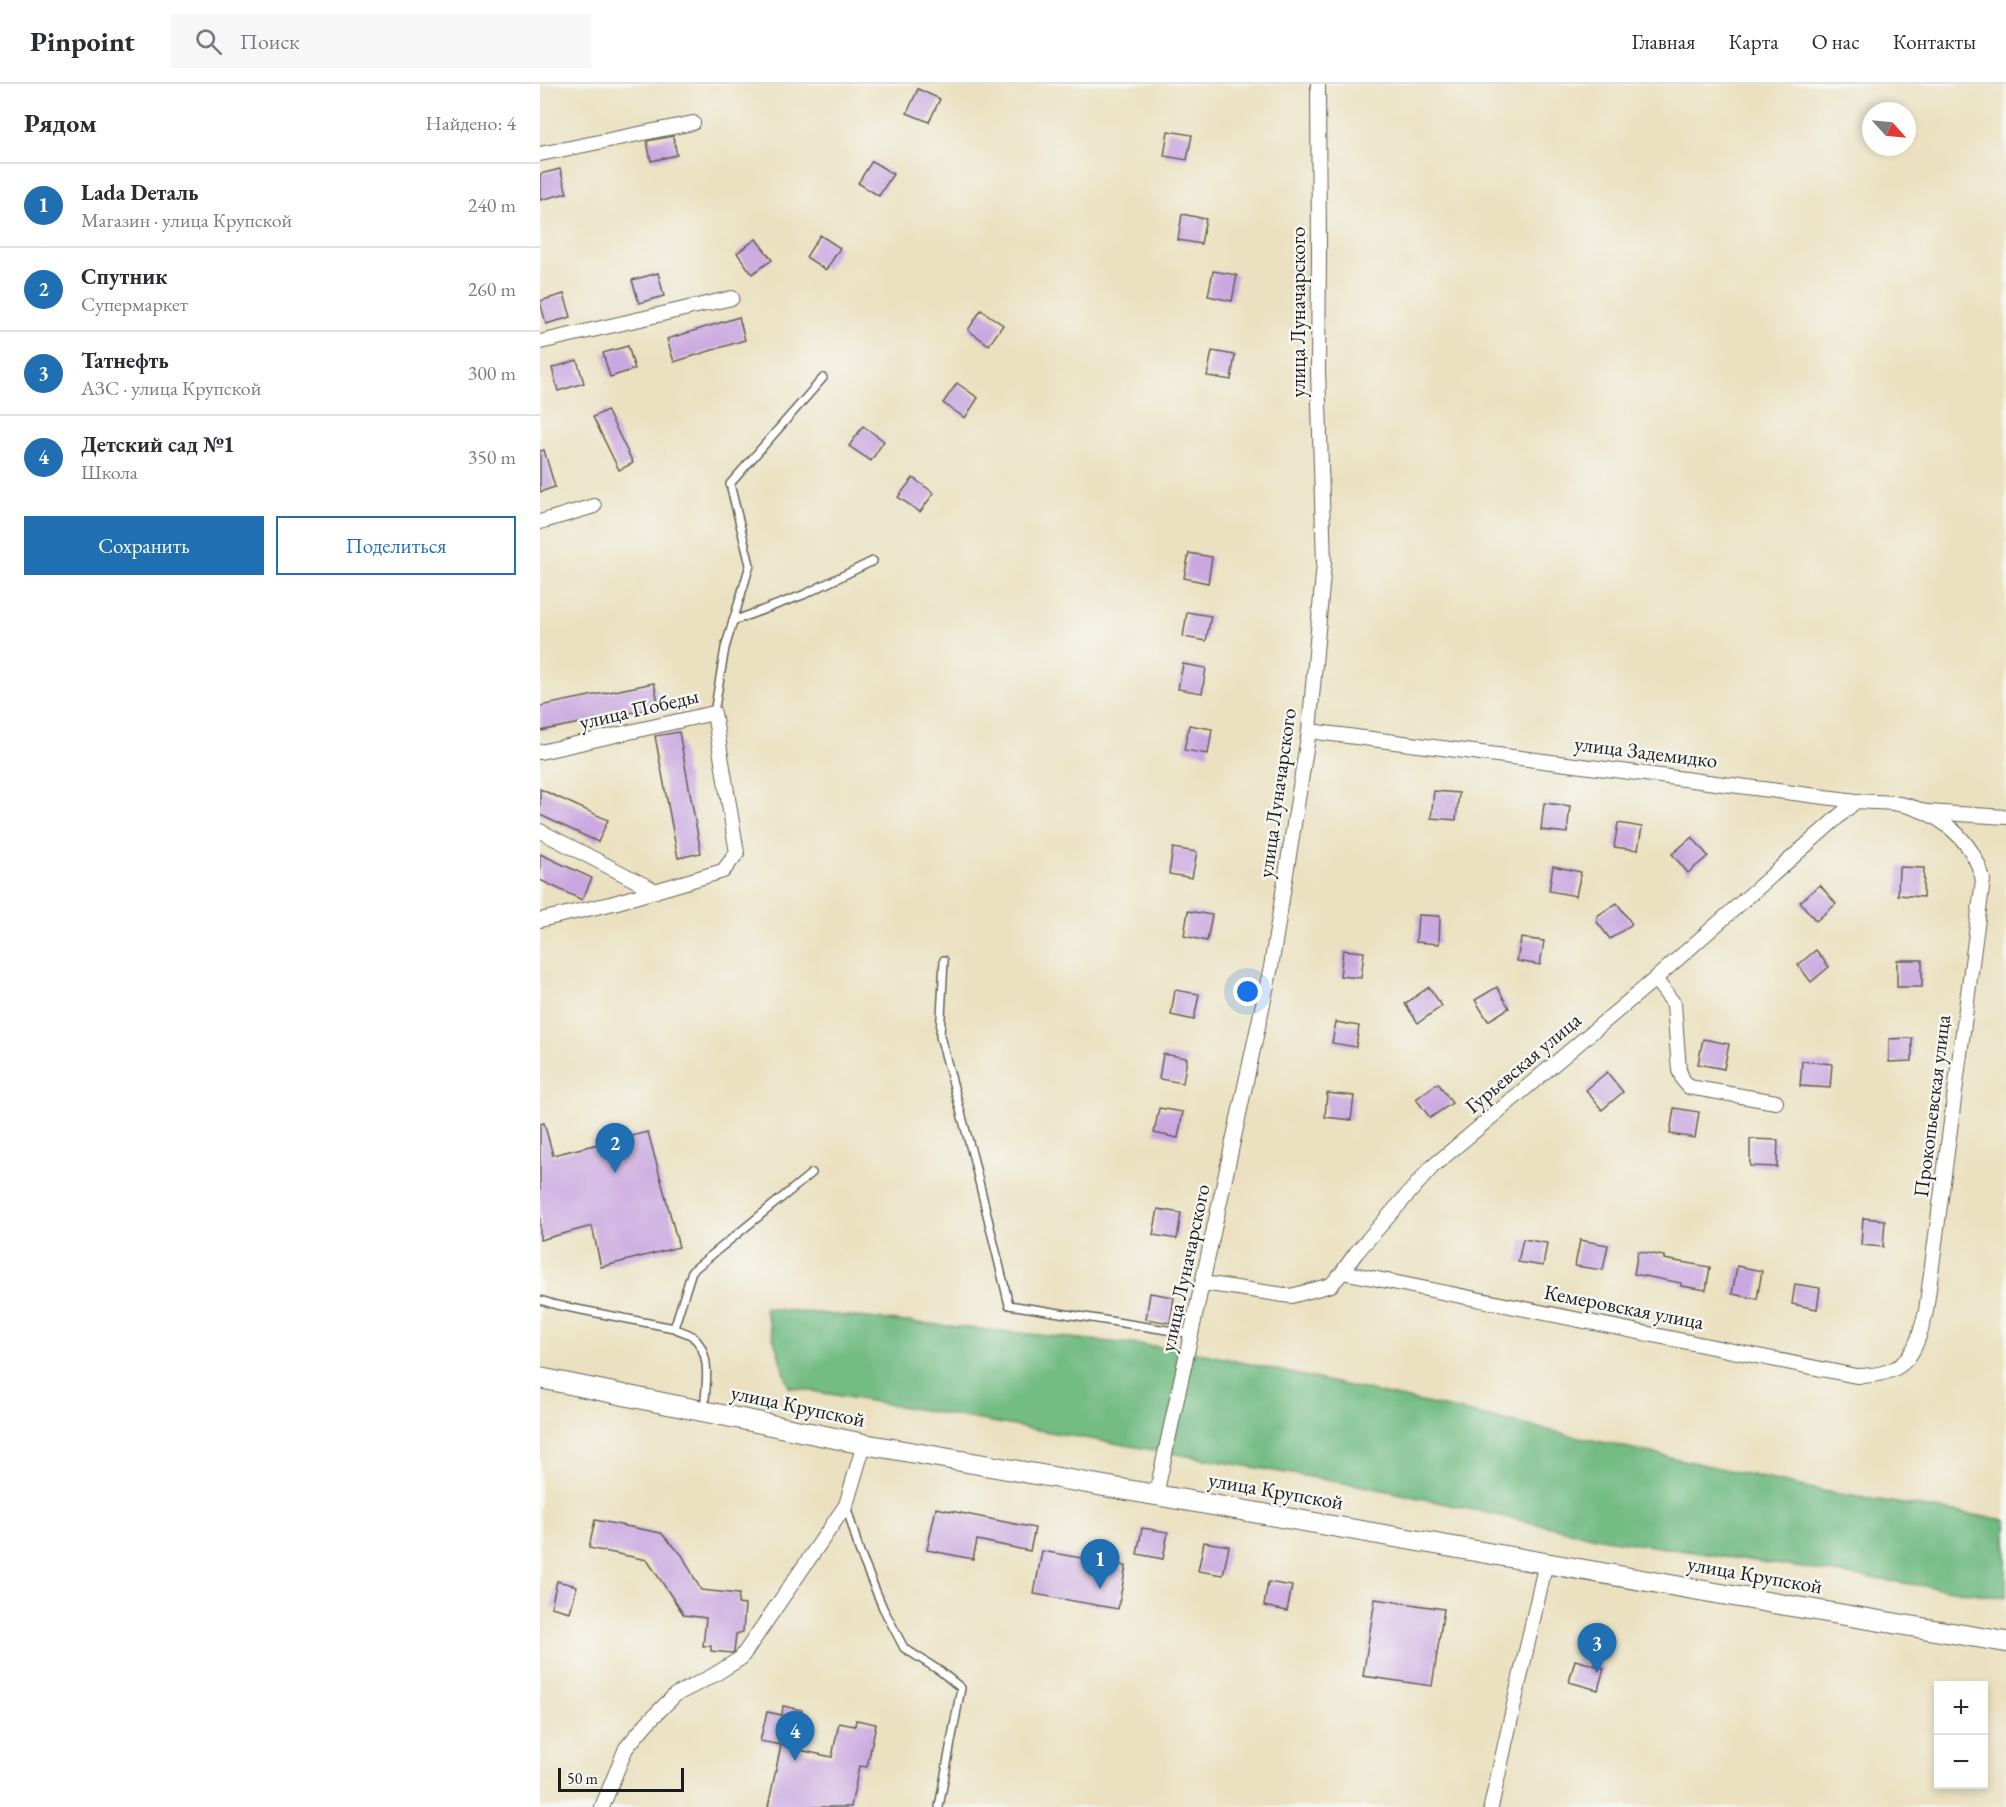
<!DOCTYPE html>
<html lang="ru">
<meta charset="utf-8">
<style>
:root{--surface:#fff;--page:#f7f7f7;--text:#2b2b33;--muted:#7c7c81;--line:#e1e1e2;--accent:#1f6fb2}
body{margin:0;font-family:"EB Garamond",serif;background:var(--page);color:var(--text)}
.controls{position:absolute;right:18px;bottom:18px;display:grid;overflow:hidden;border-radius:0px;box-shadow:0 3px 9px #0003}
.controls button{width:54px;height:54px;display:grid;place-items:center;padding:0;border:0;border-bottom:2px solid var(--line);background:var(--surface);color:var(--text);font:30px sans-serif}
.compass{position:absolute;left:1322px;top:18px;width:54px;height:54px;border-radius:50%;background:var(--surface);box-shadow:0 3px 9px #0003;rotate:117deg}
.scale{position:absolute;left:18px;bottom:15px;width:126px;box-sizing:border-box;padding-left:6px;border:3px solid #1c1c1c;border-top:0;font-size:16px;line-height:21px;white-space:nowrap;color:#1c1c1c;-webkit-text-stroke:4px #f6f6f2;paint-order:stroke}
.you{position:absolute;left:708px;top:908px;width:21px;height:21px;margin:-15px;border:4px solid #fff;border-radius:50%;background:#1a73e8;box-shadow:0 0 0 9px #1a73e833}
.badge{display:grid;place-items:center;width:39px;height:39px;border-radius:50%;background:var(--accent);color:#fff;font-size:20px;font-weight:700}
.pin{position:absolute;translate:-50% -50px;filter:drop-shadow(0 2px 3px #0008)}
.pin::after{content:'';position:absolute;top:32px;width:21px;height:18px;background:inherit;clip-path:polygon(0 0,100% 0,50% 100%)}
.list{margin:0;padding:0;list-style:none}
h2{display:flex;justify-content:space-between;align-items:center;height:78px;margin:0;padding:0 24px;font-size:26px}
h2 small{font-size:20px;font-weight:400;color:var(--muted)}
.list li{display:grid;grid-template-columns:39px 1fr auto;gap:18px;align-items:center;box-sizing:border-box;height:84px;padding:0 24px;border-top:2px solid var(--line)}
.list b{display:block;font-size:22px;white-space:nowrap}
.list p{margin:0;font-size:20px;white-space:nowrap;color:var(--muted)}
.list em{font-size:20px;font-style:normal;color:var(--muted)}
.actions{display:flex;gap:12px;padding:18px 24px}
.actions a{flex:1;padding:14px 0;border:2px solid var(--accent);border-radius:0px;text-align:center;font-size:21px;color:var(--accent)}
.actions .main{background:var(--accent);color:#fff}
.icon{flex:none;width:33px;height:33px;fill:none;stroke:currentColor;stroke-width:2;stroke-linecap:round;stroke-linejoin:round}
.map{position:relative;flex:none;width:1466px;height:1723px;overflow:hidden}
header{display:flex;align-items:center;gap:36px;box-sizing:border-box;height:84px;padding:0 30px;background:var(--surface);border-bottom:2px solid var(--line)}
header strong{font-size:28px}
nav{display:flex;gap:33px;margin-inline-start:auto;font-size:21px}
.search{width:420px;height:54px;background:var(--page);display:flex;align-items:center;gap:15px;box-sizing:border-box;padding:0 21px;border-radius:0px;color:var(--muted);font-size:22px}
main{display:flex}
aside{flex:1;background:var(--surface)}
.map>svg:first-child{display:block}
.forest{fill:#73bc84;stroke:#486c50;stroke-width:1.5}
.building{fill:#caa7e0}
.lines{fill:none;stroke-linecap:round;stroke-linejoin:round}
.lane-casing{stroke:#646155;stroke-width:10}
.street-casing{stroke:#646155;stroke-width:16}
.secondary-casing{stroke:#646155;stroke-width:22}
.lane{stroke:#fff;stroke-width:7}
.street{stroke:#fff;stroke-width:14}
.secondary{stroke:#fff;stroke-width:20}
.labels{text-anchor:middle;stroke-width:5;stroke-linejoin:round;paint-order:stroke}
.street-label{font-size:21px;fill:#1c1c1c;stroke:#f6f6f2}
</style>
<header>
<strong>Pinpoint</strong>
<div class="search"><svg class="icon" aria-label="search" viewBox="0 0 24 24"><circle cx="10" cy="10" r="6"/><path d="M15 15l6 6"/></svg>Поиск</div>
<nav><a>Главная</a><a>Карта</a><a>О нас</a><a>Контакты</a></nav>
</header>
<main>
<aside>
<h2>Рядом<small>Найдено: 4</small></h2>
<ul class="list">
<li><span class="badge">1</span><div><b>Lada Dеталь</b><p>Магазин · улица Крупской</p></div><em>240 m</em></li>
<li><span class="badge">2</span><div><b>Спутник</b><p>Супермаркет</p></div><em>260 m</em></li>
<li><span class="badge">3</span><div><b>Татнефть</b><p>АЗС · улица Крупской</p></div><em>300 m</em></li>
<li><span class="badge">4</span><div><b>Детский сад №1</b><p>Школа</p></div><em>350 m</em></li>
</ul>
<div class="actions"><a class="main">Сохранить</a><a>Поделиться</a></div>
</aside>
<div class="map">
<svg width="1466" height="1723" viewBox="0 0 1466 1723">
<rect width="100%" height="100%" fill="#f6f6f2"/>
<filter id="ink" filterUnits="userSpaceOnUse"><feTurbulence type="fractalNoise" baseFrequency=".0167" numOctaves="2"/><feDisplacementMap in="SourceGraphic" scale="12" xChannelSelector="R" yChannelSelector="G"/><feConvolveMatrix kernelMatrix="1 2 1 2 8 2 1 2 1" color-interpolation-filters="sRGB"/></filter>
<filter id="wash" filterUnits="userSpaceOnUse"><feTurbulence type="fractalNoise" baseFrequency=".008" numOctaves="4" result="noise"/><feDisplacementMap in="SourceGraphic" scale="24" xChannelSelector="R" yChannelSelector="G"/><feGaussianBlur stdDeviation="1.35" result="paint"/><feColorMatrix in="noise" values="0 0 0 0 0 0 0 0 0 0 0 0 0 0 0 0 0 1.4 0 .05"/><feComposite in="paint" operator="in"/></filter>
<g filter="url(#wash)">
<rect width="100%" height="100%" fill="#ebe1c0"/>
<polygon class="forest" points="224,1224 642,1265 1292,1409 1466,1436 1466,1514 1065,1455 839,1405 249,1303"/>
<g id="blocks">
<g class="building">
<polygon points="378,5 400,15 389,38 367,29"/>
<polygon points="628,47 652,51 647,76 624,72"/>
<polygon points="133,52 137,71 111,77 107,57"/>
<polygon points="332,77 353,90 339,112 318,99"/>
<polygon points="20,85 27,109 0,116 0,90"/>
<polygon points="642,130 666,135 661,160 638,156"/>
<polygon points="280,151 300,164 286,186 266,173"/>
<polygon points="216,155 232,176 212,190 197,169"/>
<polygon points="673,187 697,191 692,217 668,212"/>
<polygon points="118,189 124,212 99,219 92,196"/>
<polygon points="24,210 31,233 6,240 0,217"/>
<polygon points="441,226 463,241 449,261 428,246"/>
<polygon points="199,233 205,256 134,278 127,255"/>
<polygon points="88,262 95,285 70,293 63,269"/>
<polygon points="672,267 695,271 691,296 667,292"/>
<polygon points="37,276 44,299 18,307 12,284"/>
<polygon points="417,299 438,314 425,334 403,319"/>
<polygon points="67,326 93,379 79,386 53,333"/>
<polygon points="323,342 344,357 331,377 309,362"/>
<polygon points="4,366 15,403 0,408 0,367"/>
<polygon points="373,394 394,409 380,428 358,413"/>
<polygon points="649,469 672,473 668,499 644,494"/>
<polygon points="647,528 671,532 666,557 643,553"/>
<polygon points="643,580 666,584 662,609 638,605"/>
<polygon points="114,599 119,623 0,647 0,622"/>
<polygon points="649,641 672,645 668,670 644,666"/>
<polygon points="139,648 161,769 138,774 115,652"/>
<polygon points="0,705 68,736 58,758 0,731"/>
<polygon points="894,707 919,709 916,736 891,734"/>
<polygon points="1004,719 1030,722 1027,749 1001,746"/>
<polygon points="1078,739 1102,743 1098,766 1074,763"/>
<polygon points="1152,753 1168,772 1148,789 1132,770"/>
<polygon points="633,764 657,768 652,794 629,790"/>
<polygon points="0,770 52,794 42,816 0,796"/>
<polygon points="1013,782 1041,788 1036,812 1009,807"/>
<polygon points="1359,783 1384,784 1383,813 1358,811"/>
<polygon points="1280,801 1296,820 1276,837 1260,818"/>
<polygon points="1077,819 1092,840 1070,855 1057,838 1057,832"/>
<polygon points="648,827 672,831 667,857 644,852"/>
<polygon points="878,831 900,832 899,860 876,858"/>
<polygon points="981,854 1004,857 1000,881 977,877"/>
<polygon points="803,866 824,868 821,894 800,892"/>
<polygon points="1276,866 1289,883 1271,898 1258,881"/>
<rect x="1357" y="876" width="25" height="27"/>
<polygon points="889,903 902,922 878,939 865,920"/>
<polygon points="957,903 969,924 948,937 935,916"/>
<polygon points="635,906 659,910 654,936 631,931"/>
<polygon points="796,938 819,942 816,963 792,959"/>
<polygon points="1372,954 1372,977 1349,978 1349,955"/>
<polygon points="1163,955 1189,960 1184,985 1158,980"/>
<polygon points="623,970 647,974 643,999 619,995"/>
<polygon points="1262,977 1292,980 1290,1004 1260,1002"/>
<polygon points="1067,988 1083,1008 1062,1026 1046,1006"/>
<polygon points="898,999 912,1019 890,1034 876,1015"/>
<polygon points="787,1009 814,1012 811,1036 785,1033"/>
<polygon points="619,1024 643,1028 638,1054 614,1049"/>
<polygon points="1134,1024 1159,1028 1155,1054 1130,1050"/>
<polygon points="4,1039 13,1071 108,1048 139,1163 61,1183 52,1142 0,1156 0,1040"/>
<polygon points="1210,1055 1238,1056 1237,1083 1210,1082"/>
<polygon points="618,1125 641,1129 637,1155 613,1151"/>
<polygon points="1323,1134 1345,1136 1343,1163 1321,1161"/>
<polygon points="983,1155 1007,1159 1003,1182 978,1178"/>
<polygon points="1040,1156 1068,1161 1063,1186 1035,1182"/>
<polygon points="1098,1167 1124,1172 1124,1175 1170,1183 1166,1206 1141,1202 1141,1199 1094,1190"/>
<polygon points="1197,1182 1222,1187 1217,1215 1192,1210"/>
<polygon points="1255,1200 1280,1204 1277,1225 1252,1220"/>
<polygon points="610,1209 634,1213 630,1239 606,1235"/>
<polygon points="396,1424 495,1444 490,1467 437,1456 433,1475 387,1466"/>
<polygon points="55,1436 121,1449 142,1471 161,1506 199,1510 198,1520 205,1521 203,1548 196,1550 194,1568 192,1569 171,1567 171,1562 163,1562 166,1534 144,1531 107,1476 49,1464"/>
<polygon points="602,1444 628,1448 623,1475 597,1470"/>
<polygon points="664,1458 689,1462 683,1491 658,1487"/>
<polygon points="502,1467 586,1482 578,1525 494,1510"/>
<polygon points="17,1497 37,1502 30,1528 11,1523"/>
<polygon points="728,1498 752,1502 747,1527 724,1522"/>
<polygon points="835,1515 904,1525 892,1602 823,1592"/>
<polygon points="1035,1576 1064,1584 1058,1606 1029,1598"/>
<polygon points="243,1622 262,1626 255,1665 292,1673 299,1639 315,1642 316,1636 336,1640 327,1683 319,1682 311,1723 228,1723 241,1661 220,1657 227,1628 242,1631"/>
</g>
</g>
</g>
<g filter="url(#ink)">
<use href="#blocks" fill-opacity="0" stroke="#646155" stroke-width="1.5"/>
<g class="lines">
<g class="lane-casing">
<g id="lane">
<polyline points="193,537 263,511 333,477"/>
<polyline points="174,629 185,564 210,481 190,400 283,294"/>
<polyline points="404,876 400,952 433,1073 469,1221 652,1250"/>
<path d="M0,1216L16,1221L134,1244C139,1247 147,1248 152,1252C173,1269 166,1302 164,1325"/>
<polyline points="134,1244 152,1187 272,1089"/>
<polyline points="306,1421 320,1469 343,1524 364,1564 400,1587 421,1604 399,1723"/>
</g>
</g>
<g class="street-casing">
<g id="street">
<polyline points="0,70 153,39"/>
<polyline points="0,258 192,214"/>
<polyline points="0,438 54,422"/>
<path d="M769,647L1316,717C1328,718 1341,718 1353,719C1396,725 1433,754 1443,796L1386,1227C1375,1272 1366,1292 1316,1292L803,1188"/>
<polyline points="0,668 174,629 197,769 183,787 74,819 0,836"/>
<polyline points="1387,728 1466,733"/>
<polyline points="0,747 116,807"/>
<polyline points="1115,895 1134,920 1139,986 1143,996 1149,1003 1236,1018"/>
<polyline points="663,1199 751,1212 791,1201 801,1190 816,1169 892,1083 1115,895 1316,717"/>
<polyline points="616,1411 731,883 769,647 784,479 778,286 779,170 778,0"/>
<polyline points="62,1723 86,1664 107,1639 135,1611 174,1591 201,1574 306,1421 324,1360"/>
<polyline points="951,1723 1006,1478"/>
</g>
</g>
<g class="secondary-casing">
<polyline id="secondary" points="0,1294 324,1360 1233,1519 1466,1558"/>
</g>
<use href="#lane" class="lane"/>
<use href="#street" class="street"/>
<use href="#secondary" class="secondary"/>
</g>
</g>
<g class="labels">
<g class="street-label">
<text transform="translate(758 228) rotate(-90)" y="7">улица Луначарского</text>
<text transform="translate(99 625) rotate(-13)" y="7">улица Победы</text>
<text transform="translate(1106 668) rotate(7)" y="7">улица Задемидко</text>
<text transform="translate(737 709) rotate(-82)" y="7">улица Луначарского</text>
<text transform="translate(983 979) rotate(-40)" y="7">Гурьевская улица</text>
<text transform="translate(1392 1022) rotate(-83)" y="7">Прокопьевская улица</text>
<text transform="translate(645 1184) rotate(-78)" y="7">улица Луначарского</text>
<text transform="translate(1084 1223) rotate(11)" y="7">Кемеровская улица</text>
<text transform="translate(258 1322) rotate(12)" y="7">улица Крупской</text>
<text transform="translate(736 1407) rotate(10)" y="7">улица Крупской</text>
<text transform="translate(1215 1491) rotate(10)" y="7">улица Крупской</text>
</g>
</g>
</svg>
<div class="controls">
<button>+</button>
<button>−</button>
</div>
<svg class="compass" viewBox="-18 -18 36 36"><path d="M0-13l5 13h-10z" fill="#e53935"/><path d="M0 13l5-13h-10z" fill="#7c7c81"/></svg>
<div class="scale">50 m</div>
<div class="you"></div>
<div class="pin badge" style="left:560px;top:1505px">1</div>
<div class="pin badge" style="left:75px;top:1089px">2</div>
<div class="pin badge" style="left:1057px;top:1589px">3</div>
<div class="pin badge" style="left:255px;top:1677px">4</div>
</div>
</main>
